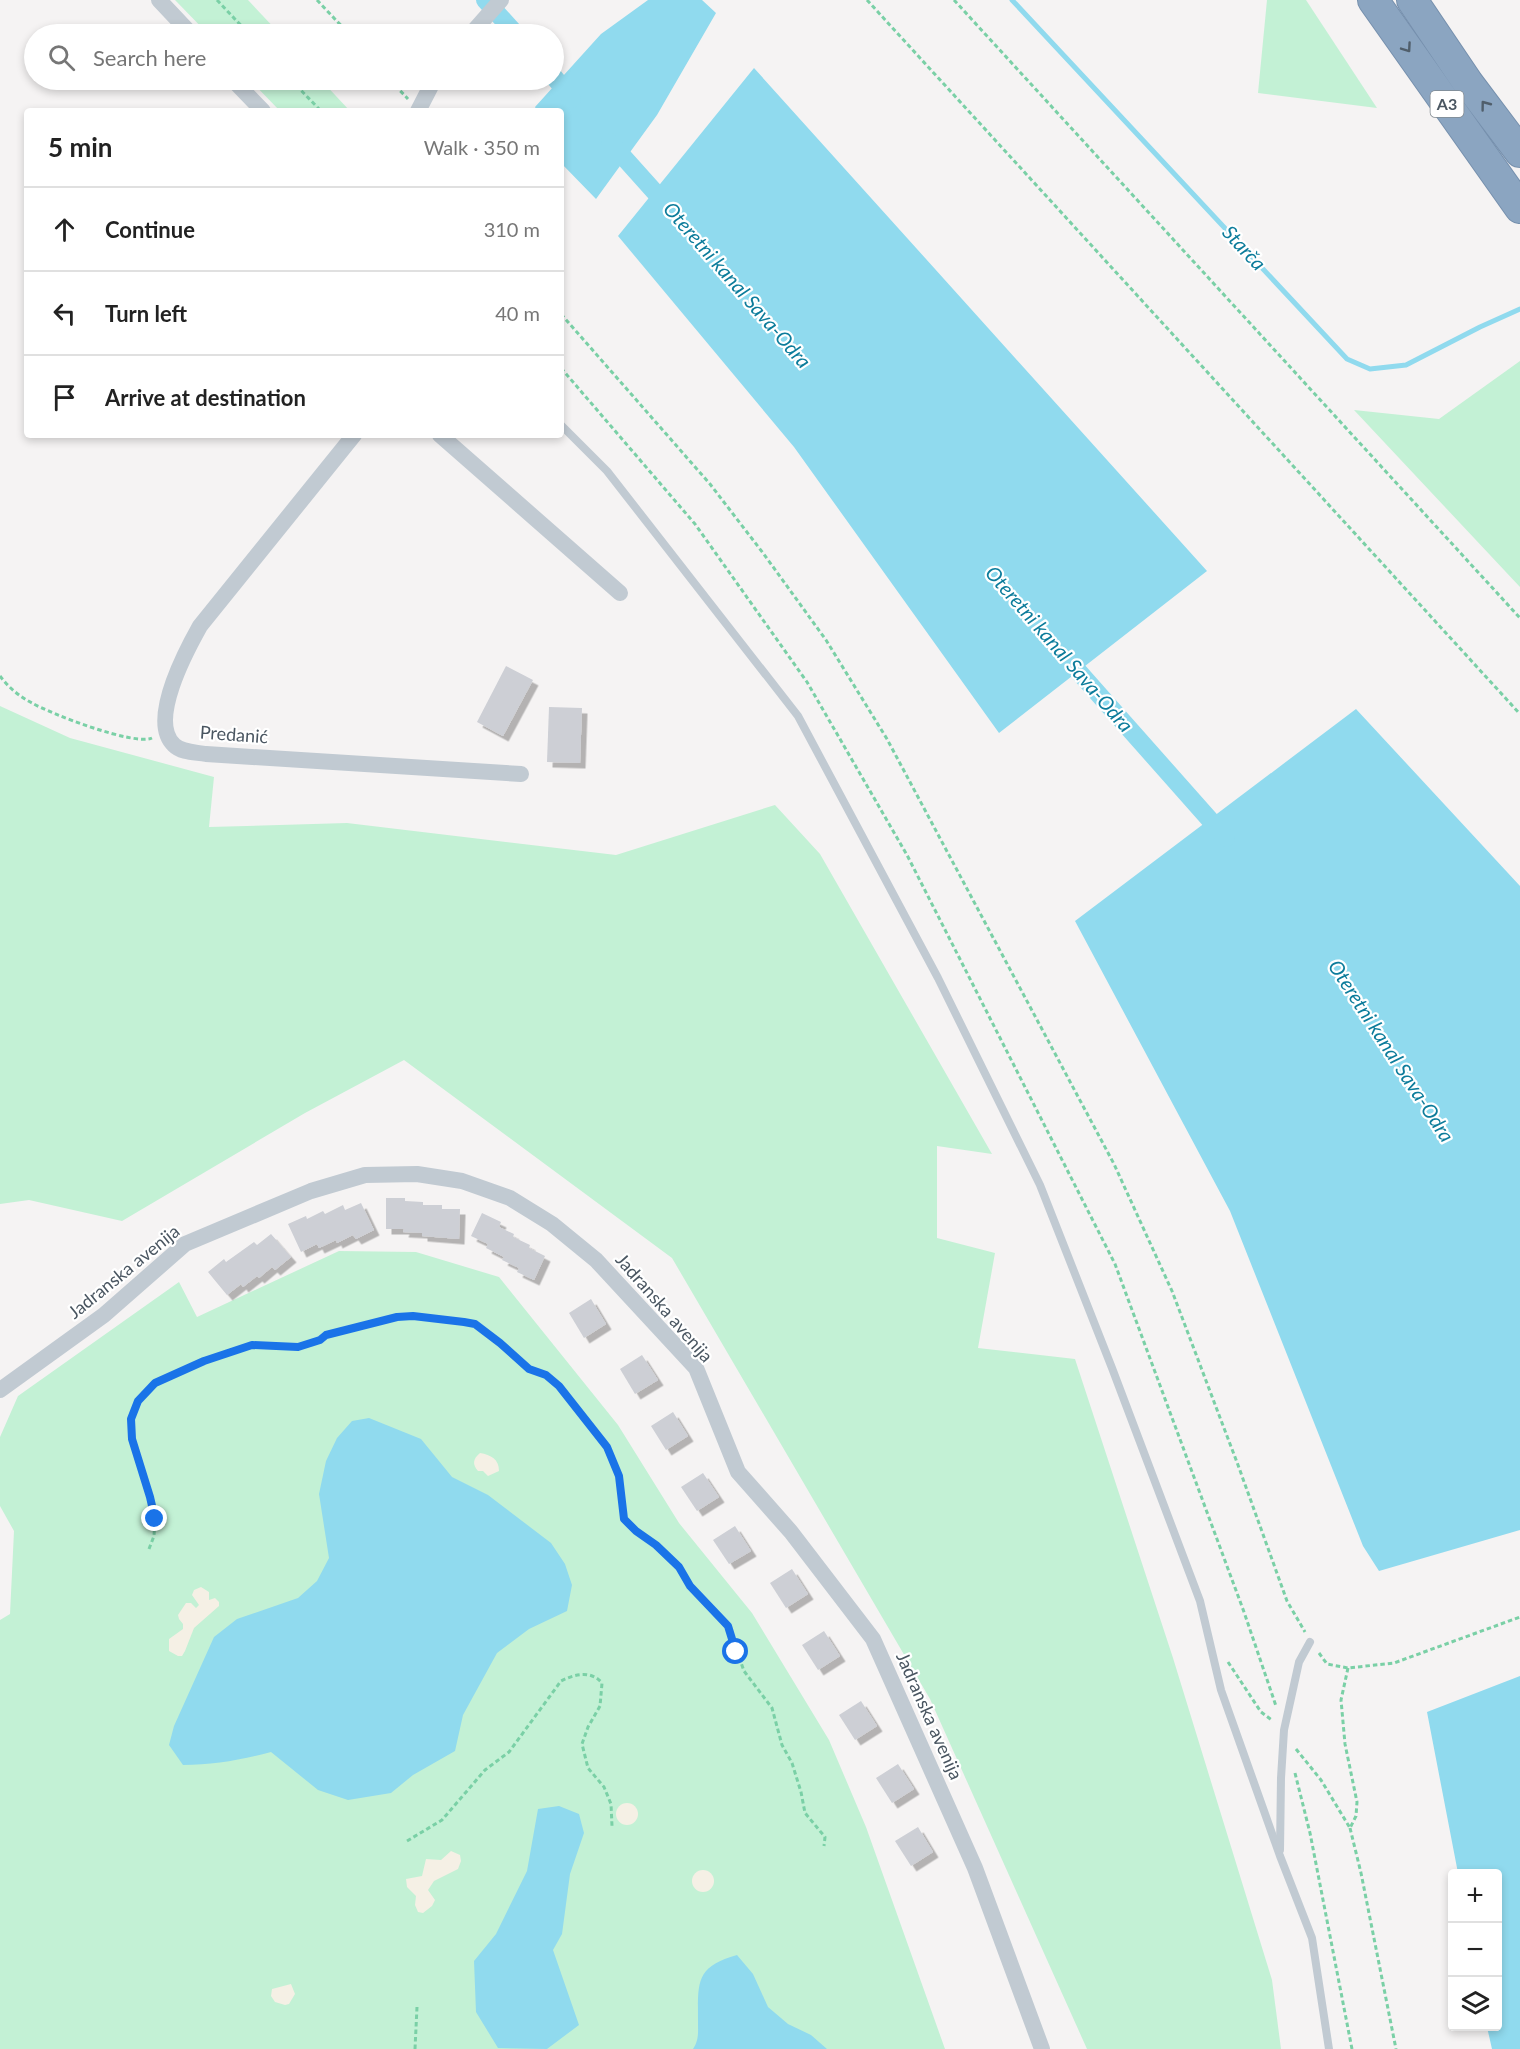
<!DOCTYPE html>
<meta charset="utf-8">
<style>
:root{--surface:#fff;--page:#f6f6f6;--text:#222;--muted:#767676;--line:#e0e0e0}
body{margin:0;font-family:Lato,sans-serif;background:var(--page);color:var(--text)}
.controls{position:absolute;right:18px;bottom:18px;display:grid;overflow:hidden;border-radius:6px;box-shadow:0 3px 9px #0003}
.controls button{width:54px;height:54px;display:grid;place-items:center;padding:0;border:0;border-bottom:2px solid var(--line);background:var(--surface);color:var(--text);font:30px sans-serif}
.stop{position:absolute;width:18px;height:18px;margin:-14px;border:4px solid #1a73e8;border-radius:50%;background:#fff}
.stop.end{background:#1a73e8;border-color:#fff;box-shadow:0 2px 6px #0008}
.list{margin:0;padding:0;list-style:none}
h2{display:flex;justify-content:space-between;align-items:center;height:78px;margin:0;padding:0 24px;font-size:26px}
h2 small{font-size:20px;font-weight:400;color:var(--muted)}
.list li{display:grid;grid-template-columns:39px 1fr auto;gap:18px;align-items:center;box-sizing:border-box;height:84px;padding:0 24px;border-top:2px solid var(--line)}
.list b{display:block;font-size:22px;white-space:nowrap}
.list em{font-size:20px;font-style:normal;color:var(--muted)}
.icon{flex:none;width:33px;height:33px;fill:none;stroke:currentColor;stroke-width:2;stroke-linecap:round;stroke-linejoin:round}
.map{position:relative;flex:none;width:1520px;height:2049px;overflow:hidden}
.search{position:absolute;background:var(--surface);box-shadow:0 3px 9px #0003;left:24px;top:24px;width:540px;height:66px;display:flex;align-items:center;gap:15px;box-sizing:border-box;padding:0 21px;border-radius:33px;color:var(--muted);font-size:22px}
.panel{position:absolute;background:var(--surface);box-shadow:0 3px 9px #0003;left:24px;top:108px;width:540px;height:330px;border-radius:6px}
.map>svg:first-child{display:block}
.green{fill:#c3f1d5}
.sand{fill:#f5f0e5}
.water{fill:#90daee}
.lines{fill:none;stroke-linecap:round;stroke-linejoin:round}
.stream{stroke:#90daee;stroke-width:5}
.canal{stroke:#90daee;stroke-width:18}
.building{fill:#cdcfd5;filter:url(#shadow)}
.motorway-casing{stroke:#7690ad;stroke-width:32}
.path{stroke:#7ad0a6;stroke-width:3;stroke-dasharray:4.5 3;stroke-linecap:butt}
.service{stroke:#c1cad2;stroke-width:8}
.minor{stroke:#c1cad2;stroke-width:16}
.motorway{stroke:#8ba5c1;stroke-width:30}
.oneway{stroke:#505e6b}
.route{stroke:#1a73e8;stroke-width:8}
.labels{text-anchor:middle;stroke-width:4.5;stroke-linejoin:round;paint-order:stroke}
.shield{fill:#fff;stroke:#808990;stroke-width:1.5}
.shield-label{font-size:16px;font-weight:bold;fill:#4a5661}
.street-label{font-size:18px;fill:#4a5661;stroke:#fff}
.water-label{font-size:20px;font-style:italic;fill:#0c7c9b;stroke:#fff}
</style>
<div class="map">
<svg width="1520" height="2049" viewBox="0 0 1520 2049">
<defs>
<filter id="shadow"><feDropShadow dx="5.5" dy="5.5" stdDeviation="0" flood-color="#0004"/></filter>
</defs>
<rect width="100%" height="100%" fill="#f5f3f3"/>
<g class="green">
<polygon points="175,0 248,0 280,34 208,34"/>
<polygon points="1267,0 1306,0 1377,108 1258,93"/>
<polygon points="250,80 321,80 350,111 280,111"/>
<polygon points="1520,361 1520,587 1354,410 1439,419"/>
<polygon points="0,706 70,738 214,777 209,827 347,823 616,855 775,805 820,854 992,1154 937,1146 937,1238 995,1253 978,1348 1075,1359 1173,1658 1272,1980 1281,2049 1087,2049 930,1699 672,1258 404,1060 305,1113 122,1221 29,1200 0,1204"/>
<polygon points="339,1251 416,1252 499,1277 618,1425 679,1523 752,1613 829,1740 866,1827 945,2049 0,2049 0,1620 10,1614 14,1531 0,1506 0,1437 18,1396 179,1282 197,1317"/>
</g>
<g class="sand">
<path d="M480,1453C491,1455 499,1459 499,1471L488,1476L483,1471H478C472,1464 473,1459 480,1453Z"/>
<polygon points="201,1587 209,1592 209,1600 215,1598 219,1602 219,1606 194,1628 185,1651 182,1656 178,1656 169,1651 169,1639 183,1629 183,1624 179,1619 178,1615 186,1603 191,1603 196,1608 199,1605 192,1595 194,1590"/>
<circle cx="627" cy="1814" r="11"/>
<polygon points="451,1851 460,1855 461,1861 458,1869 434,1881 428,1890 435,1900 432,1906 423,1913 418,1912 415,1905 416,1896 407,1887 406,1879 422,1876 426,1859 441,1860"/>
<circle cx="703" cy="1881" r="11"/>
<polygon points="291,1984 295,1994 289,2004 285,2005 275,2002 271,1996 272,1989"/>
</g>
<g class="water">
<polygon points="648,0 702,0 716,13 657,115 596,199 561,163 561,111 537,111 535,107 601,34"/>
<polygon points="754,68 1207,571 999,733 794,447 618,236"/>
<polygon points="1356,709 1520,886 1520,1530 1379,1571 1363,1546 1230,1211 1075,921"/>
<path d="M369,1418L421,1439L452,1477L488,1495L551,1543L565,1564L572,1585L567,1611L529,1629L497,1653L463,1715L455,1751L413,1775L391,1793L348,1800L318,1790L271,1752C242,1760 213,1765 183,1765L169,1745L174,1726L214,1637L237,1619L298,1598L317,1581L329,1558L319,1494L326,1461L337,1438L352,1421Z"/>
<polygon points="1520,1676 1520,2049 1492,2049 1487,2027 1498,2026 1498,1874 1458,1873 1427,1712"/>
<polygon points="559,1806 579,1814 584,1833 570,1874 562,1934 553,1950 579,2025 547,2049 498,2048 476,2012 474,1961 496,1934 527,1871 538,1809"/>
<path d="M737,1955L753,1974L768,2007L788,2024L811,2035L827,2049H693C699,2040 698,2033 698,2022C698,1982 695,1967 737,1955Z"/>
</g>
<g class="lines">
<polyline class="stream" points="1012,0 1347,359 1370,369 1406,365 1480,327 1520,309"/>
<g class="canal">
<polyline points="485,0 516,34"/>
<polyline points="554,77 572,99"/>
<polyline points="610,142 670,209"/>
<polyline points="1063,654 1226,838"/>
</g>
</g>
<g class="building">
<polygon points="506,666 533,680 503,736 477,722"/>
<polygon points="549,707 582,708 580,763 547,762"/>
<polygon points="386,1198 405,1198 405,1201 423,1202 423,1205 442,1205 442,1209 460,1209 459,1239 422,1236 422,1233 403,1232 404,1229 386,1229"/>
<polygon points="361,1203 374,1230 356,1239 353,1235 337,1243 336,1240 319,1248 317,1244 301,1252 288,1224 306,1216 307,1219 323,1211 325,1214 343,1205 345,1210"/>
<polygon points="482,1213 501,1222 499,1227 514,1234 513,1237 530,1245 529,1248 545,1256 534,1280 517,1272 519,1268 502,1260 504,1257 486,1248 488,1244 471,1236"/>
<polygon points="271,1234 291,1257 275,1270 272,1267 259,1278 257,1276 243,1287 241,1284 227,1295 208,1272 224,1259 226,1262 254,1242 257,1245"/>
<polygon points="591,1299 606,1324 584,1338 569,1313"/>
<polygon points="642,1355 658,1380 635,1394 620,1369"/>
<polygon points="673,1412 688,1436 666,1450 651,1426"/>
<polygon points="703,1473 719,1497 697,1511 681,1487"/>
<polygon points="735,1526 751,1551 729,1564 713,1540"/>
<polygon points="792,1569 808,1594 786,1608 770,1583"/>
<polygon points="824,1631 840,1656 818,1670 802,1645"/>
<polygon points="861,1701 877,1726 855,1740 839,1715"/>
<polygon points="898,1764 914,1789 892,1803 876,1778"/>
<polygon points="918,1827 933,1852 911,1866 895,1841"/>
</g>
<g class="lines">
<g class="motorway-casing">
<g id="motorway">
<polyline points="1373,0 1520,208"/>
<polyline points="1412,0 1468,83 1520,152"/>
</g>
</g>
<g class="path">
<polyline points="217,0 249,34"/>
<polyline points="317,0 349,34"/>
<polyline points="867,0 1520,714"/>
<polyline points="954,0 1520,618"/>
<polyline points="291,80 321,111"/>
<polyline points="390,80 408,99"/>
<polyline points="561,314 710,484 763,553 826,640 887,739 1114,1164 1172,1291 1238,1465 1287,1601 1305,1632"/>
<polyline points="561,368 695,524 807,682 907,855 1115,1264 1244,1612 1276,1706"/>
<path d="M0,676C8,687 20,697 32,703C51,714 134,746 152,738"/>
<polyline points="149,1549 154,1536 155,1519 150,1497 132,1439 131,1419 138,1401 155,1383 204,1361 252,1345 298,1347 320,1340 326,1335 397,1317 413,1316 475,1324 500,1343 529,1369 546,1375 559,1386 607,1447 619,1476 624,1519 636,1531 656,1545 679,1567 690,1586 728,1626 744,1671 772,1708 782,1745 792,1763 801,1792 805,1813 825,1837 824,1846"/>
<polyline points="1319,1653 1327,1664 1348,1668 1394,1663 1520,1617"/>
<polyline points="1228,1662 1261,1712 1273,1721"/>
<polyline points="1296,1749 1321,1780 1350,1828 1356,1816 1357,1802 1345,1744 1341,1700 1348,1668"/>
<polyline points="1295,1773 1310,1833 1352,2049"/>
<polyline points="1350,1828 1361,1873 1396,2049"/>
<path d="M407,1841L442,1820L485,1770L509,1752L561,1681C575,1674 591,1670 602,1683L600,1706L588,1727L582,1744L588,1768L604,1787L611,1804L612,1826"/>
<polyline points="415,2049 417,2007"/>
</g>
<g class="service">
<polyline points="561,425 607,471 798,716 938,978 1040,1185 1112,1368 1200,1601 1221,1690 1280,1856 1312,1938 1329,2049"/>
<polyline points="1280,1850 1281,1778 1284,1730 1299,1662 1310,1642"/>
</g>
<g class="minor">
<polyline points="159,0 191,34"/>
<polyline points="471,34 501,0"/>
<polyline points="233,80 263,111"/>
<polyline points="418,111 434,80"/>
<path d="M354,435L200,626C186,651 148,721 174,745C182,753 196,752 206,754L521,774"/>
<polyline points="440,435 620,593"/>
<polyline points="0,1390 104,1315 185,1244 311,1191 365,1175 417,1174 462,1181 510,1198 552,1224 596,1260 696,1368 738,1472 791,1532 873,1639 975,1868 1042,2049"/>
</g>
<use href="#motorway" class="motorway"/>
</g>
<defs><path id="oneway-chevron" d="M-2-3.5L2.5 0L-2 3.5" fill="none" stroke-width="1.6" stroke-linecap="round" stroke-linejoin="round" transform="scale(1.5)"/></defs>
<g class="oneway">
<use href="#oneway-chevron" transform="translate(1407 48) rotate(55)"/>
<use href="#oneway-chevron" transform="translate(1485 105) rotate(-127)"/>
</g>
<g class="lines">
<polyline class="route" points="155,1519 150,1497 132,1439 131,1419 138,1401 155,1383 204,1361 252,1345 298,1347 320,1340 326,1335 397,1317 413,1316 464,1322 475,1324 500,1343 529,1369 546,1375 559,1386 607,1447 619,1476 624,1519 636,1531 656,1545 679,1567 690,1586 728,1626 736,1652"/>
</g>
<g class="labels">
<rect class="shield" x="1430.5" y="91" width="33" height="26" rx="4.5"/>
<g class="shield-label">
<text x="1447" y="110">A3</text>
</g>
<g class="street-label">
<text transform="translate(234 735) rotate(4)" y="6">Predanić</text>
<text transform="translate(124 1272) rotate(-39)" y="6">Jadranska avenija</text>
<text transform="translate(664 1308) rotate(49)" y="6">Jadranska avenija</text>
<text transform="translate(929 1716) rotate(66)" y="6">Jadranska avenija</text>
</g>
<g class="water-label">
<text transform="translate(1244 248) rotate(47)" y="7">Starča</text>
<text transform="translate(737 285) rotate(49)" y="7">Oteretni kanal Sava-Odra</text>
<text transform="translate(1059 649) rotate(49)" y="7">Oteretni kanal Sava-Odra</text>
<text transform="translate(1391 1051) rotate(57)" y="7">Oteretni kanal Sava-Odra</text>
</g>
</g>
</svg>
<div class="controls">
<button>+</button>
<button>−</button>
<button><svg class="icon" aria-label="layers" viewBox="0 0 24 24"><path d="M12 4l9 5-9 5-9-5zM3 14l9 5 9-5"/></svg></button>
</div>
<div class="stop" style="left:736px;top:1652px"></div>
<div class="stop end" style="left:155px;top:1519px"></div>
<div class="search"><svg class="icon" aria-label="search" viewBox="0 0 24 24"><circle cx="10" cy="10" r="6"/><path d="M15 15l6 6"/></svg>Search here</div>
<section class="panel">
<h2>5 min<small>Walk · 350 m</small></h2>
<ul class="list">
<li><svg class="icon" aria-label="ahead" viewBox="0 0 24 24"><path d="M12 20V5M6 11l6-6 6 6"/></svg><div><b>Continue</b></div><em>310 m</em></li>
<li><svg class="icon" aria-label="left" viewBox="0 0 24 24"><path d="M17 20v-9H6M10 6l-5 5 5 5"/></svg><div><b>Turn left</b></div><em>40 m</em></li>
<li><svg class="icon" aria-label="arrive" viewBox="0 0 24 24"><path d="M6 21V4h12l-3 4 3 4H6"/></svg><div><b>Arrive at destination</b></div></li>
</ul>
</section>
</div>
